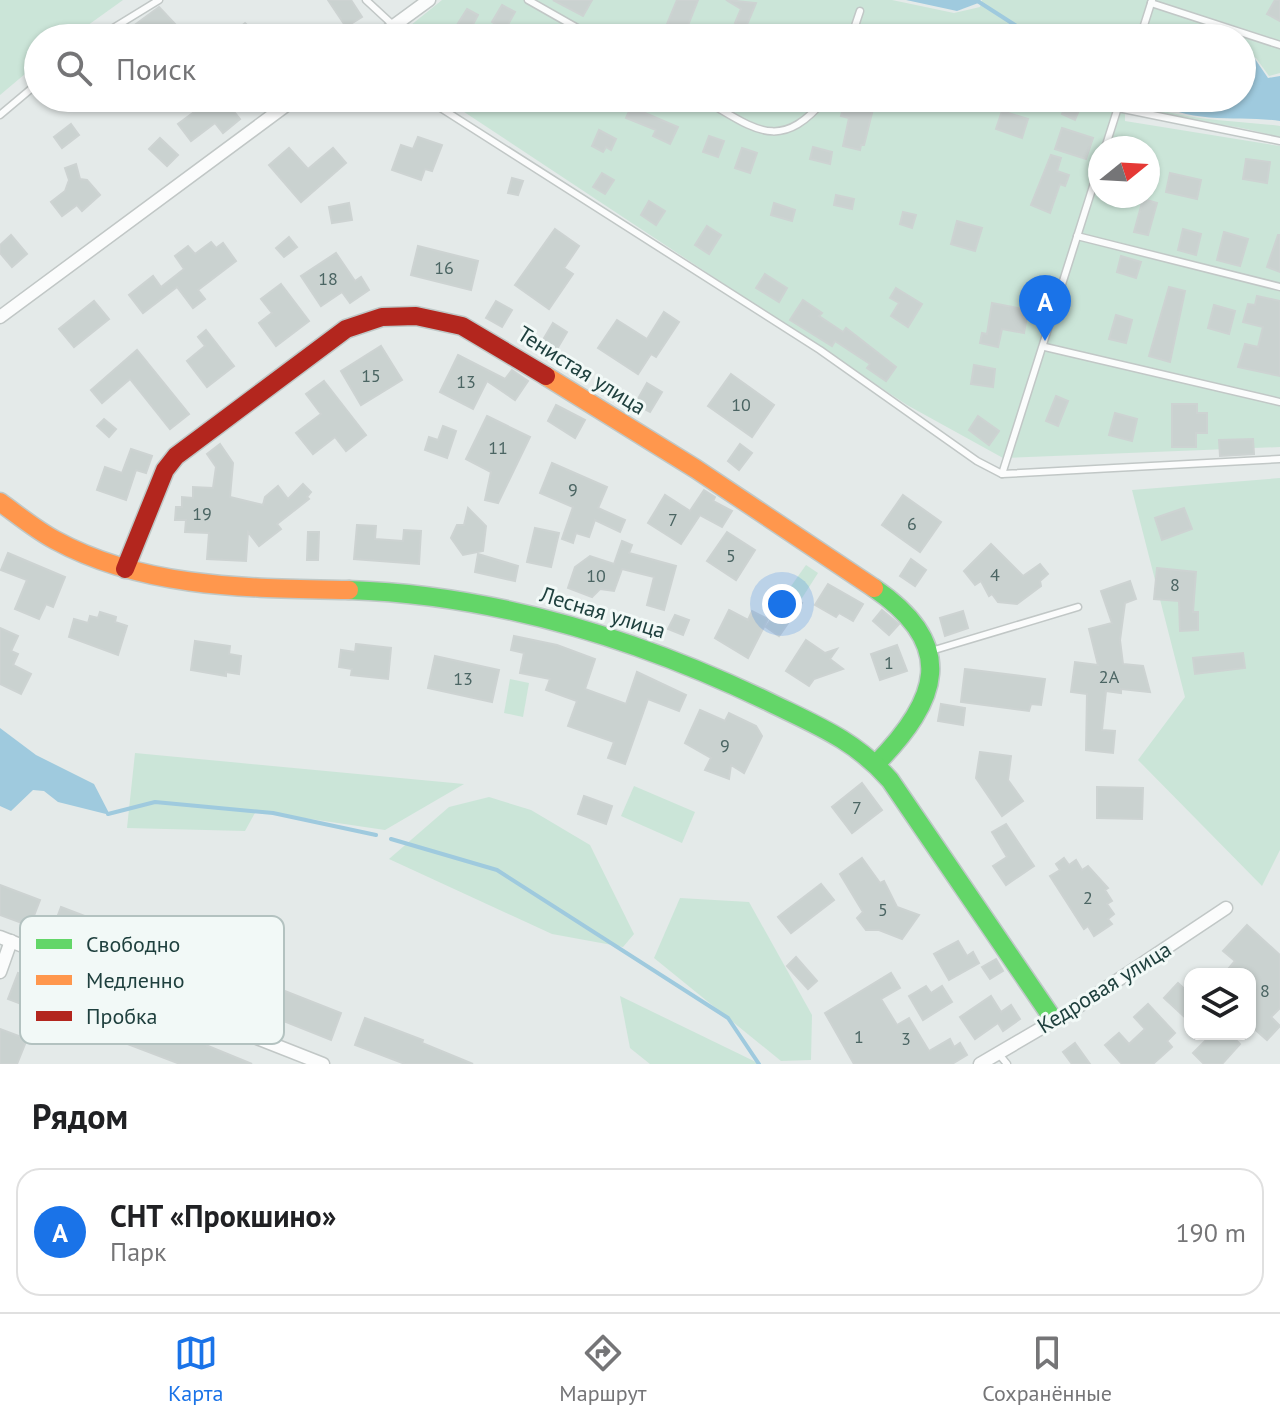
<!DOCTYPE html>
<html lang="ru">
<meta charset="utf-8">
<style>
:root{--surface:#fff;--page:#f6f6f6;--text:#202124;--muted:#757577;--line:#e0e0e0;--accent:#1a73e8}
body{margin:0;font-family:"PT Sans",sans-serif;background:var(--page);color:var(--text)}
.controls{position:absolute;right:24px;bottom:24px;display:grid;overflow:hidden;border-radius:16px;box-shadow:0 2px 6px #0004}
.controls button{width:72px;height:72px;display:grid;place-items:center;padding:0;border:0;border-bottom:2px solid var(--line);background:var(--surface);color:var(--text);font:40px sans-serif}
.compass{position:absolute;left:1088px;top:136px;width:72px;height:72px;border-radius:50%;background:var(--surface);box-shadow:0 2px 6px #0004;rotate:72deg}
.you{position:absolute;left:782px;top:604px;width:28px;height:28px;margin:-20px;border:6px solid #fff;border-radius:50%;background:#1a73e8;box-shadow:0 0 0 12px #1a73e833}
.badge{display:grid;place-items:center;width:52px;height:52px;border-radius:50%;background:var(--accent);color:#fff;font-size:26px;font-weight:700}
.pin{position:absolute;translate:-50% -66px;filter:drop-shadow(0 2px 4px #0008)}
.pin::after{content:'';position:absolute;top:42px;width:28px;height:24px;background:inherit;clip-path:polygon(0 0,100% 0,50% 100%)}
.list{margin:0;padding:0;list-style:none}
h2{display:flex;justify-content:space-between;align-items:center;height:104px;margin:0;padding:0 32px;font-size:34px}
h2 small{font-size:26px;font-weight:400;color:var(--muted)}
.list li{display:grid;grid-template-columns:52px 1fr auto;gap:24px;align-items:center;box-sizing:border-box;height:128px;margin:0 16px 16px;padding:0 16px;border:2px solid var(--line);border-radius:24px}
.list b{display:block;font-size:30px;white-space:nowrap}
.list p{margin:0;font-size:26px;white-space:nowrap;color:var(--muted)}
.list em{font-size:26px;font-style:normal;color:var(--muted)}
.icon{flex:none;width:44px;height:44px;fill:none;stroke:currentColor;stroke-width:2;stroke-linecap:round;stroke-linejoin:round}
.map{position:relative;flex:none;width:1280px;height:1064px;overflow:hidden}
.search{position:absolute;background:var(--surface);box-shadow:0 2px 6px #0004;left:24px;right:24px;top:24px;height:88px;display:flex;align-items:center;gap:20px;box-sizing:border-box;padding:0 28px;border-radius:44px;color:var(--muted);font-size:30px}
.sheet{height:248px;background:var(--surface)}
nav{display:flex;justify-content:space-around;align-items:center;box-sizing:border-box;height:112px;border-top:2px solid var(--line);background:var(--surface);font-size:22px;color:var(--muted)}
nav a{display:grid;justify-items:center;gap:4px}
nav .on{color:var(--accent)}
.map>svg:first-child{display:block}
.green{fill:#cbe5d8;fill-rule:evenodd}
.water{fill:#9fcade}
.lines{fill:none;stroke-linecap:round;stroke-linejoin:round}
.stream{stroke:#9fcade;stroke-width:4}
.building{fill:#cad2d0;stroke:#cdd3d2;stroke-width:2}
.lane-casing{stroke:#c1c7c6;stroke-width:9}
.street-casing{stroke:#c1c7c6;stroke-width:15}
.fast-casing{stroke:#bfc8c7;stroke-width:21}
.slow-casing{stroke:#bfc8c7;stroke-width:21}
.jam-casing{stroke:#bfc8c7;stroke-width:21}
.lane{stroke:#fbfcfc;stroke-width:6}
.street{stroke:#fbfcfc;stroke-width:12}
.fast{stroke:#63d668;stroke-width:18}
.slow{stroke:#ff974d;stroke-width:18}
.jam{stroke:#b3261e;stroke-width:18}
.labels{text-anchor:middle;stroke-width:6;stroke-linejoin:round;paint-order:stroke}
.number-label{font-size:18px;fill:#4b6563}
.street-label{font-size:22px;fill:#1f403e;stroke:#f2f9f7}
.key{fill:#f2f9f7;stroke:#b3c2c0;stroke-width:2}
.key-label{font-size:22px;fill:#1f403e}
</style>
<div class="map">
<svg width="1280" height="1064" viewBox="0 0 1280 1064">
<rect width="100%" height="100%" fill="#e4eae9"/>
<g class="green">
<polygon points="0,0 123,0 70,38 38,38 38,63 0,95"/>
<polygon points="442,0 892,0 954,13 980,7 982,0 1280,0 1280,73 1269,76 1256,58 1242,53 1242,38 1190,38 1151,26 1146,38 395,38"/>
<path d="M443,98H1125V121L1280,146V447L1003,458L907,405ZM1100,148H1148V196H1100Z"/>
<path d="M1130,98C1145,98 1149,108 1163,111C1201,121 1241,121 1280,126V139C1238,121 1177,124 1130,110Z"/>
<polygon points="1280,478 1280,850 1262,886 1138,760 1185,697 1132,490"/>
<polygon points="806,565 818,573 802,598 789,589"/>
<polygon points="510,679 529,683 523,717 504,713"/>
<polygon points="135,753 464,784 385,830 256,811 245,831 127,828"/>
<polygon points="634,786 695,812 682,843 621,816"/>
<polygon points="489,797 531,810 590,845 634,934 623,947 552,934 389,859 449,807"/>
<polygon points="680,898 749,902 812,1015 811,1060 781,1061 654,958"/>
<polygon points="620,996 760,1064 650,1064 630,1048"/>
</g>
<g class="water">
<polygon points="906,0 980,0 981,2 957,11"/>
<path d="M1242,54L1253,56L1268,78L1280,76V121C1240,115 1186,126 1152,98H1242Z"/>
<polygon points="0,728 36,755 94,784 110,815 58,802 44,791 33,790 11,811 0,806"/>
</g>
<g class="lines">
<g class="stream">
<polyline points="976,0 1018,27 1062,38"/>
<polyline points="108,814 155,802 273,813 376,835"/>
<polyline points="391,839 497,870 728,1018 759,1064"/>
</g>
</g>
<g class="building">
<polygon points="328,0 351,0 362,17 346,27"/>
<polygon points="553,0 592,0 583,16"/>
<polygon points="677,0 698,0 683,38 670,35 674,26 667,24"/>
<polygon points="726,0 756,3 746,27 735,23 741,9"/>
<polygon points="1275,0 1280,0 1280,21 1267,14"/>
<polygon points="502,5 515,12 505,30 492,22"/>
<polygon points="159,7 175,24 160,38 117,38"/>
<polygon points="467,9 478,15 469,32 457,25"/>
<polygon points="245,23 254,32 247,38 227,38"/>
<polygon points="213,98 223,98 240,119 223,133 215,123 191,141 178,124"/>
<polygon points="574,98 605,98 599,110"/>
<polygon points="846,98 874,105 864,145 861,145 860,150 843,146 849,118 841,116"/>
<polygon points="1066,105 1079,110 1075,120 1062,114"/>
<polygon points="631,107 678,127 670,144 653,136 656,130 626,118"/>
<polygon points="1002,111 1028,119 1022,138 996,129"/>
<polygon points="71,124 79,135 62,148 54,137"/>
<polygon points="1062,128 1093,138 1086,159 1055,149"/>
<polygon points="599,130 616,139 611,150 606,147 603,152 592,146"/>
<polygon points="709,136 724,141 718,157 703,152"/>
<polygon points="418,137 442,145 432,171 425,169 421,180 392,170 401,145 413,149"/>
<polygon points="160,138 178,155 167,166 149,149"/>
<polygon points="813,147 832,152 830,164 810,159"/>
<polygon points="289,148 308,169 333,148 346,163 301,202 269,165"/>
<polygon points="742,148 757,153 750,173 735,168"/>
<polygon points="1051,155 1061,158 1057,171 1069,175 1065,186 1060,184 1050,213 1031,205"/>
<polygon points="1246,159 1270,162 1267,183 1243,179"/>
<polygon points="76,164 80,179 87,180 100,195 82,211 77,205 62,216 51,202 65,191 69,180 65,168"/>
<polygon points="602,173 614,180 605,194 593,187"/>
<polygon points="1170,173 1201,180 1197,199 1166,192"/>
<polygon points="512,178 523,181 518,195 508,193"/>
<polygon points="836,195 854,199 852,209 834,205"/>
<polygon points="1143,199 1157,203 1148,235 1134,232"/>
<polygon points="649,201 665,211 656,225 641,215"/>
<polygon points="349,203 352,220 332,223 329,207"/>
<polygon points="774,203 795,210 792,221 771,215"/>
<polygon points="903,212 916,215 912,228 900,224"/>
<polygon points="957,221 982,228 975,251 951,244"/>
<polygon points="707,226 721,235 709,254 695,245"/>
<polygon points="555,229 579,246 564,268 573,274 549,309 515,285"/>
<polygon points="1183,229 1201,234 1196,255 1178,250"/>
<polygon points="1224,232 1248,239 1240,266 1217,260"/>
<polygon points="11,235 27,254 12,267 0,253 0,245"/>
<polygon points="1278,235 1280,235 1280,272 1267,267"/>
<polygon points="289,237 297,247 284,257 276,248"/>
<polygon points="211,242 216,248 223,243 236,261 198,290 205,299 193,308 177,287 143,313 129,295 153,276 161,287 184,269 175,256 188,246 195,254"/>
<polygon points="418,246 478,261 471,290 411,275"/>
<polygon points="336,253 355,281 361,277 369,290 350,303 342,292 321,306 301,276"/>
<polygon points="1121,256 1141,262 1136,278 1117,272"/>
<polygon points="765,274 787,288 779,302 756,288"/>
<polygon points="281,284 309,321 276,346 259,323 272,313 261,299"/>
<polygon points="1169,287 1185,291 1170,362 1149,356"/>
<polygon points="896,288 922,304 908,327 891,316 899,303 890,298"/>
<polygon points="1257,296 1280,301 1280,376 1238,367 1245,344 1258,347 1263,327 1243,322 1248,304 1255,305"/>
<polygon points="803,300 822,313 819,316 843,332 846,328 896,367 886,381 867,368 870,364 835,341 832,346 790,320"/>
<polygon points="94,301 109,319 74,347 59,329"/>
<polygon points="496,301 512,310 502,327 486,318"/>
<polygon points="992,303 1028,310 1024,333 1002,329 998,347 980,343 982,333 987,334"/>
<polygon points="1214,305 1235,311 1229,334 1208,328"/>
<polygon points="664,312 679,322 656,357 651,354 638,374 598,348 617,320 647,339"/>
<polygon points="1116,315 1132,320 1126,343 1109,339"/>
<polygon points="553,323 567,332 554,354 540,345"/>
<polygon points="206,330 234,366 207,387 187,361 205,346 198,337"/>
<polygon points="381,346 402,380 361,405 341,371"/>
<polygon points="137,350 189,414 170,429 130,379 102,403 91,390"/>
<polygon points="458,355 505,379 512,370 528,381 515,400 487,381 473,409 440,392"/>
<polygon points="974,365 995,369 993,387 971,384"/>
<polygon points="731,374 774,405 752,437 708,406"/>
<polygon points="324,381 366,435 346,451 335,437 313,454 296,433 321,414 306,394"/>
<polygon points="647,383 662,392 650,412 635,404"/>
<polygon points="1056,396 1068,401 1058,426 1046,421"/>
<polygon points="1172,404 1197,404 1197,413 1207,413 1207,433 1196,433 1196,447 1172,447"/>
<polygon points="556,405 585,420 575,438 548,421"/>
<polygon points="1115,413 1137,419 1132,441 1109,435"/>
<polygon points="487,416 530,437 498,503 485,500 491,472 466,459"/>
<polygon points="978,416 999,431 989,445 969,430"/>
<polygon points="104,419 116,429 109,437 97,426"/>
<polygon points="443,426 456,431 447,458 425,450 429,437 438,440"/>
<polygon points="1253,439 1254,454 1220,456 1219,440"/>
<polygon points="220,444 233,463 230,497 263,505 265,497 278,486 288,499 303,484 311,492 307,497 309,499 277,524 281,529 259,546 248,532 246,561 207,559 209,533 185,532 186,520 175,520 176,507 182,507 182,497 193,498 193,487 213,488 216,467 207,454"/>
<polygon points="740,444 752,453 739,470 728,461"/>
<polygon points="131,449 152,456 146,473 136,470 126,500 97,490 105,467 122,473"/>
<polygon points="552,463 607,487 598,508 625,520 620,532 595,520 589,537 576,533 573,543 562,539 573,507 540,493"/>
<polygon points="704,490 715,497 713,501 732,511 722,527 700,515 681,544 648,523 665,495 690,511"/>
<polygon points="903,495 941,522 920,552 882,525"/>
<polygon points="468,508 486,526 483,551 463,555 451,538 457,525 464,525"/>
<polygon points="1184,508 1192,529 1162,540 1155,518"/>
<polygon points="357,525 376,526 375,539 403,541 404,530 421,531 419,564 354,559"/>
<polygon points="535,528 559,533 551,567 527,562"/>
<polygon points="308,532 319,532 318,560 307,560"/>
<polygon points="727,532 755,550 736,580 707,561"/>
<polygon points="622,541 632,545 629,553 676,566 664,610 647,605 654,577 622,569 614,591 600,589 592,597 568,588 575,567 590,556 614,564"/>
<polygon points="991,544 1023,576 1040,564 1048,574 1040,581 1041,586 1017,604 998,602 992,594 989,596 981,581 975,585 964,571"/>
<polygon points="8,553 65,577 53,607 46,604 39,619 15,609 27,580 1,570"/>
<polygon points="478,554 518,566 515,581 475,572"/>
<polygon points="911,559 926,570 915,586 900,576"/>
<polygon points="1157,568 1196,572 1193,612 1198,612 1198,630 1180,631 1179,601 1154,599"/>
<polygon points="1130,581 1136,599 1125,603 1120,640 1123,664 1143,666 1150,692 1121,689 1121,693 1106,691 1102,730 1115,731 1113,753 1086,750 1087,694 1071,692 1075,662 1098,665 1089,629 1112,623 1101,591"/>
<polygon points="828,584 863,604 853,621 839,613 836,617 815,605"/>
<polygon points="788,593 802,603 779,636 766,627"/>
<polygon points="729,610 748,620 752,611 768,619 748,658 715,638"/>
<polygon points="882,610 899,624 889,635 873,621"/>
<polygon points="963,611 968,628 945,636 940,618"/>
<polygon points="100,612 116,617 115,622 127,626 118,655 69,637 74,619 88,623 90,616 98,618"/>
<polygon points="675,615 689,620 683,635 668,629"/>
<polygon points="0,628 18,636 11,651 18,654 13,665 31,674 21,694 0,684"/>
<polygon points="514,636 557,645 595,659 585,689 626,704 637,672 686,695 679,711 648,699 625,764 608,758 614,742 568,726 577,701 546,690 550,679 520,673 524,653 511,650"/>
<polygon points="806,640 825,653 837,649 830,659 843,669 814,679 809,686 786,671"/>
<polygon points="195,641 230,646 229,654 241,656 239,674 226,672 226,676 191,670"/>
<polygon points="356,644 391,648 388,679 351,675 352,669 339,667 341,650 355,652"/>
<polygon points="897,645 907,671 880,680 871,654"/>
<polygon points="1243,653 1245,668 1195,674 1193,658"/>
<polygon points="435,656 499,670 492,702 428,688"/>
<polygon points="965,669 1045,679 1041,705 1031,704 1029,711 961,702"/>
<polygon points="941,704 965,708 963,725 938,721"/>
<polygon points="700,710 725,721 729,713 756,726 762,736 744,773 731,765 729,779 705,770 711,758 685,743"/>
<polygon points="980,752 1011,756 1008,780 1023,801 1002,816 976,778"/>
<polygon points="862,783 882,810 852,833 832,807"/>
<polygon points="1097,787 1143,788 1142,819 1097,818"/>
<polygon points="584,796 612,806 606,824 578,814"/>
<polygon points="1006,824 1034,866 1006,885 993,866 1007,857 992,832"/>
<polygon points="862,858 880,883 884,881 897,907 919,915 902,939 879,930 866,930 857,918 863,912 840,874"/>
<polygon points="1064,858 1069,865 1076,860 1082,870 1088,866 1108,888 1105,890 1112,901 1107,904 1114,914 1108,919 1112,924 1094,936 1088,926 1084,929 1050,876 1060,870 1056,864"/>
<polygon points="821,884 834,900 791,933 778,917"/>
<polygon points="0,885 40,900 30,926 0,915"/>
<polygon points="61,907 195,958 185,984 51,934"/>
<polygon points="1247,925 1280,955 1280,1008 1271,1017 1280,1026 1267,1040 1250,1025 1250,974 1235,974 1229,968 1235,961 1223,951"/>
<polygon points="958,941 967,956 973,952 979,963 949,980 934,954"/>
<polygon points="796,957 817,981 808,989 787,966"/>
<polygon points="996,959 1003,971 990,979 982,967"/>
<polygon points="216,964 341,1013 331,1040 206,990"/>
<polygon points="18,973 97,1003 87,1029 8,999"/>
<polygon points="891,973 900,988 881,999 897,1025 909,1018 929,1051 950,1039 954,1047 960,1043 967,1055 952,1064 854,1064 825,1013"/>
<polygon points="1178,983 1190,994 1190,1022 1164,998"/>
<polygon points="926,986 931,993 942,986 952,1002 923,1020 909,996"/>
<polygon points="991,996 1001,1012 1011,1005 1020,1019 1003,1031 998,1023 975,1039 960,1017"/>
<polygon points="1148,1004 1175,1033 1167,1041 1172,1047 1153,1064 1122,1064 1105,1045 1119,1033 1129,1044 1145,1029 1134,1017"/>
<polygon points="119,1011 191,1039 252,1064 180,1064 109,1037"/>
<polygon points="365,1018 423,1040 422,1043 473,1064 405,1064 355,1045"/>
<polygon points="0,1029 27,1039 17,1064 0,1064"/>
<polygon points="1212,1034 1230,1034 1240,1044 1222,1064 1204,1064 1193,1053"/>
<polygon points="1075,1043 1090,1064 1072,1064 1063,1052"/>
</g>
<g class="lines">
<g class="lane-casing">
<g id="lane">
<polyline points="366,0 393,25"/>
<polyline points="528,0 595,38"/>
<polyline points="1151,3 1280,45"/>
<polyline points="97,38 159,0"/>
<polyline points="851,38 860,11"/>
<polyline points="1140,38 1152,0"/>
<polyline points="425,98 820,350 977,461 1002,474 1280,459"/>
<path d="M701,98C754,128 779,155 826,98"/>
<polyline points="1118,108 1280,141"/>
<polyline points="0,115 38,83"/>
<polyline points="1105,148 1121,98"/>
<polyline points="1077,236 1280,287"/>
<polyline points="1045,347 1280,402"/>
<polyline points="1002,474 1100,164"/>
<polyline points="931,651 1078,607"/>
<polyline points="998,1053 1007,1064"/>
</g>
</g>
<g class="street-casing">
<g id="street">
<polyline points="377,38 429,0"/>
<polyline points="0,317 296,98"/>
<polyline points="0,937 323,1064"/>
<polyline points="0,972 11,941"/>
<polyline points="980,1064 1079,1006 1226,908"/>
</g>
</g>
<g class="fast-casing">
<g id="fast">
<path d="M874,588C958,645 939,700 876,764"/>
<path d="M349,590C497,595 636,638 769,702C816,725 855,740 890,780L1053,1019"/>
</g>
</g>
<g class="slow-casing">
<g id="slow">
<polyline points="546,376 696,469 874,588"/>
<path d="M0,502C18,515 36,530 55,540C145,589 250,588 349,590"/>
</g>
</g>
<g class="jam-casing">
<polyline id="jam" points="125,569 165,470 176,456 346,329 382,317 416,316 462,326 546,376"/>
</g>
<use href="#lane" class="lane"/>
<use href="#street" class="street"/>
<use href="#fast" class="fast"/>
<use href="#slow" class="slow"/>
<use href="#jam" class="jam"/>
</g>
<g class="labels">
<g class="number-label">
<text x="444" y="274">16</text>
<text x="328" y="285">18</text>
<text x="371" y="382">15</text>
<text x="466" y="388">13</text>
<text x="741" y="411">10</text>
<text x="498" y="454">11</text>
<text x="573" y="496">9</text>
<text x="202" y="520">19</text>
<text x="673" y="526">7</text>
<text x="912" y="530">6</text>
<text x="731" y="562">5</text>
<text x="995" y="581">4</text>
<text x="596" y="582">10</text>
<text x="1175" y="591">8</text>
<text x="889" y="669">1</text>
<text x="1109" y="683">2А</text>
<text x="463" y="685">13</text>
<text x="725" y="752">9</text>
<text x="857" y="814">7</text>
<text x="1088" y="904">2</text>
<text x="883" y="916">5</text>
<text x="1265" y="997">8</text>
<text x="859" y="1043">1</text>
<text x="906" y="1045">3</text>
</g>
<g class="street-label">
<text transform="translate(582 370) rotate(32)" y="8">Тенистая улица</text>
<text transform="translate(603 612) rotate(17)" y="8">Лесная улица</text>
<text transform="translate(1104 987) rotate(-32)" y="8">Кедровая улица</text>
</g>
</g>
<rect x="20" y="916" width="264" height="128" rx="12" class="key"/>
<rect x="36" y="939" width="36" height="10" fill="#63d668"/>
<rect x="36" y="975" width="36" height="10" fill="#ff974d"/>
<rect x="36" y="1011" width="36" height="10" fill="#b3261e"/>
<g class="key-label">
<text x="86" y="952">Свободно</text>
<text x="86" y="988">Медленно</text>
<text x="86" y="1024">Пробка</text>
</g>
</svg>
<div class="controls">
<button><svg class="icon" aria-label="layers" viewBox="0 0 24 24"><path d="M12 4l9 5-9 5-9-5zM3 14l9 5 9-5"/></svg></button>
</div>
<svg class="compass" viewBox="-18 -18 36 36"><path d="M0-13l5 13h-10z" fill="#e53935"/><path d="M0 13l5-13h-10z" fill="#757577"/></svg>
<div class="you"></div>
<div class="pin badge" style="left:1045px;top:341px">A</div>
<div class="search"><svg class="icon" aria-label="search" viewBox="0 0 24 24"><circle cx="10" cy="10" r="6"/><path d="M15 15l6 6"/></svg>Поиск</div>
</div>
<section class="sheet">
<h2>Рядом<small></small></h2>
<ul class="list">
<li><span class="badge">A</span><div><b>СНТ «Прокшино»</b><p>Парк</p></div><em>190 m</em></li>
</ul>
</section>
<nav>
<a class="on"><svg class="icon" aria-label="map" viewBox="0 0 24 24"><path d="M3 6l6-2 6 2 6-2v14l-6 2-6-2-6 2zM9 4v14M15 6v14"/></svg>Карта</a>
<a><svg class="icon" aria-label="directions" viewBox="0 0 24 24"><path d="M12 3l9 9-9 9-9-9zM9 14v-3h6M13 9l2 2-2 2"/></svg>Маршрут</a>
<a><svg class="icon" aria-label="saved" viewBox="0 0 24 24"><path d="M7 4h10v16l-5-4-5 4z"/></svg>Сохранённые</a>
</nav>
